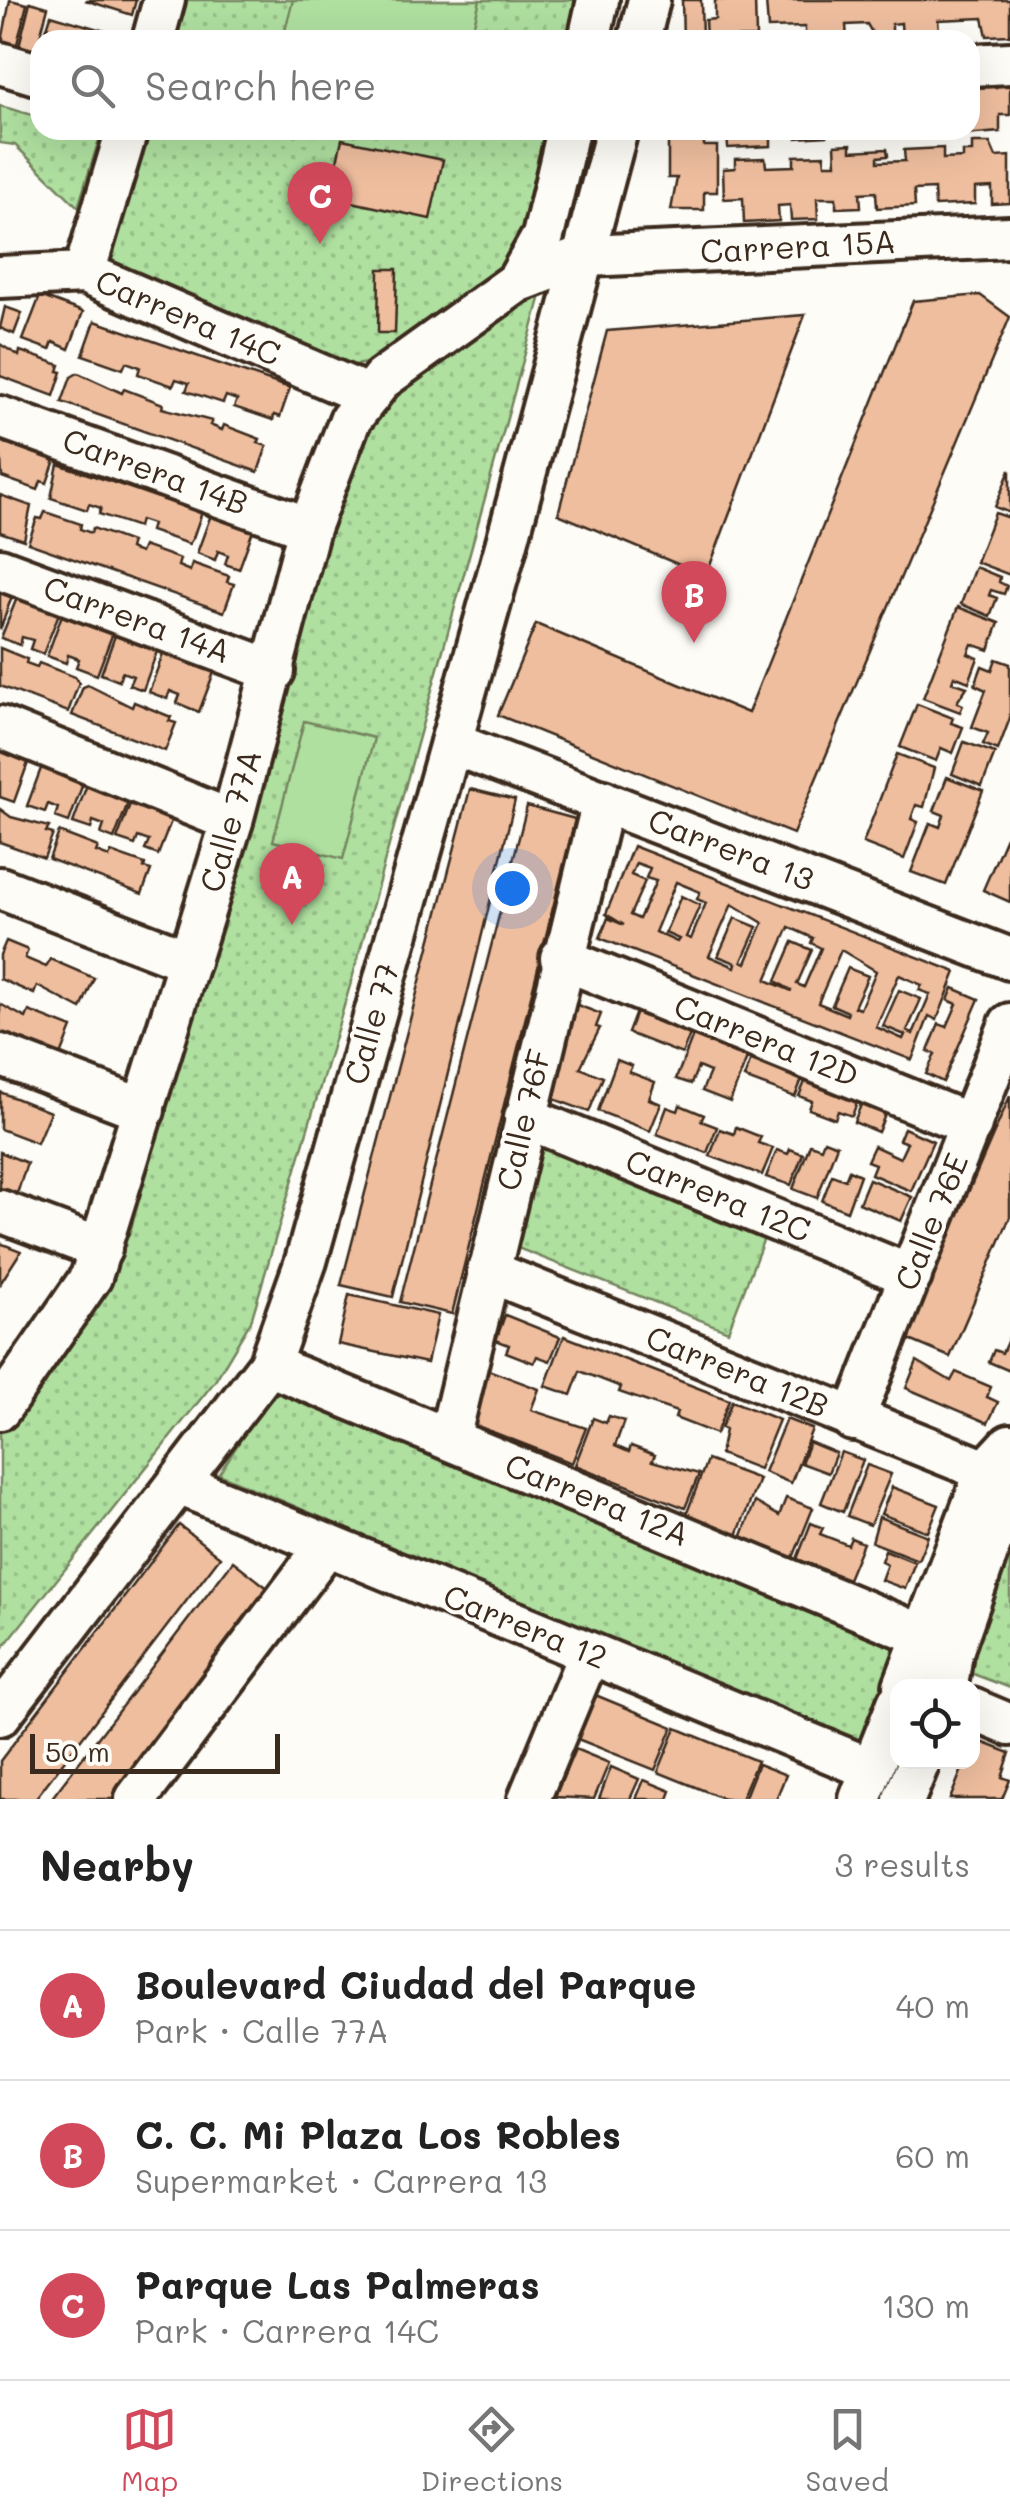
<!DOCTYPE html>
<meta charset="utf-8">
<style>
:root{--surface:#fff;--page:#f6f6f6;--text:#222;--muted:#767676;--line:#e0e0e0;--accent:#d1495b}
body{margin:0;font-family:Mali,sans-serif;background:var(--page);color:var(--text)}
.controls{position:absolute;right:30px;bottom:30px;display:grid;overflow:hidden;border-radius:20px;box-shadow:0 10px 40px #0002}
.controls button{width:90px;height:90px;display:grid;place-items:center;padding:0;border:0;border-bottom:2px solid var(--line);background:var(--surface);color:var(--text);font:50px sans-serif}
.scale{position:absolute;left:30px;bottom:25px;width:250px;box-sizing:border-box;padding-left:10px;border:5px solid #3b2a1e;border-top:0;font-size:28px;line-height:35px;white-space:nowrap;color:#3b2a1e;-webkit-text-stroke:8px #fdfcf7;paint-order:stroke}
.you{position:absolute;left:512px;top:888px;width:35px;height:35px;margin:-25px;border:8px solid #fff;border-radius:50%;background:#1a73e8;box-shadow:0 0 0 15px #1a73e833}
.badge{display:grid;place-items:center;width:65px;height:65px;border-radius:50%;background:var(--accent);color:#fff;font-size:32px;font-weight:700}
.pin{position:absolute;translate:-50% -82px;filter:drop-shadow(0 2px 5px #0008)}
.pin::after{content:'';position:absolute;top:52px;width:35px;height:30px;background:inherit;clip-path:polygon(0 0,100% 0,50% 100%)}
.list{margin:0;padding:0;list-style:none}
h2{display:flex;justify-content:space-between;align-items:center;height:130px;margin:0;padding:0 40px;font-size:42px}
h2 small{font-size:32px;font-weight:400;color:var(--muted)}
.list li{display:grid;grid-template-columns:65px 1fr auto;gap:30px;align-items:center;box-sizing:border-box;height:150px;padding:0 40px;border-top:2px solid var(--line)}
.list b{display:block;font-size:38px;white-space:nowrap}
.list p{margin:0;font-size:32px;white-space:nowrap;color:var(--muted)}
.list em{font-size:32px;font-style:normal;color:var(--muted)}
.icon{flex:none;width:55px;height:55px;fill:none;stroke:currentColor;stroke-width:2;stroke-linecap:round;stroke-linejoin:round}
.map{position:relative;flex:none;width:1010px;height:1799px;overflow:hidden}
.search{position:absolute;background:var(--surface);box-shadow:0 10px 40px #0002;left:30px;right:30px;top:30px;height:110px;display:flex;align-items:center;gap:25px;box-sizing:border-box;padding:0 35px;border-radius:30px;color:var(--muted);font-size:38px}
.sheet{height:580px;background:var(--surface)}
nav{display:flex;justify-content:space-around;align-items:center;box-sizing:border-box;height:140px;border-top:2px solid var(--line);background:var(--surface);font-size:28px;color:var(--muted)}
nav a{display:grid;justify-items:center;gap:5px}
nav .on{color:var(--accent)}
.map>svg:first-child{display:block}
.grass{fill:url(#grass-dots);stroke:#75855f;stroke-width:2.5}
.pitch{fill:#afe0a0;stroke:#75855f;stroke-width:2.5}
.building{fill:#efbe9f;stroke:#3b2a1e;stroke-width:2.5;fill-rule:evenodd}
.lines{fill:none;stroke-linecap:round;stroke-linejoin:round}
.minor-casing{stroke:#3b2a1e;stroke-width:48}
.minor{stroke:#fdfcf7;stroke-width:40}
.labels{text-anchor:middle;stroke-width:8;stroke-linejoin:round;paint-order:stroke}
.street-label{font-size:32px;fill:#3b2a1e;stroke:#fdfcf7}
</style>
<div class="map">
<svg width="1010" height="1799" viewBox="0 0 1010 1799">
<defs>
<pattern id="grass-dots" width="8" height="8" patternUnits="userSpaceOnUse" patternTransform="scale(2.5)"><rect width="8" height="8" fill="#afe0a0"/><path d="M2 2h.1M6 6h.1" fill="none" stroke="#97c089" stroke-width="1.8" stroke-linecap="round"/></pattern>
</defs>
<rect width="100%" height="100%" fill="#fdfcf7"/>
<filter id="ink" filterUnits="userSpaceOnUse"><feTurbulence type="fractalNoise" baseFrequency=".01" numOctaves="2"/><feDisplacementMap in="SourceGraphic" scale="20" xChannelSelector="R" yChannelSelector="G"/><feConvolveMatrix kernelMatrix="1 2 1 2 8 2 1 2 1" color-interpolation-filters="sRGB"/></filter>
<g filter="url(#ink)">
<g class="grass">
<polygon points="187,0 584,0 575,40 176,40"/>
<polygon points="0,106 40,117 40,130 101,133 78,207 15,145 0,143"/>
<polygon points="149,130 555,130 519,253 373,362 342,367 117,283 111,255"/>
<polygon points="545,281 352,979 251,1321 215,1381 0,1651 0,1430 101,1290 130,1232 350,452 389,397"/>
<polygon points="540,1140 766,1233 728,1331 515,1247"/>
<polygon points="274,1387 908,1647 865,1749 219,1474"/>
<polygon points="1010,1556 1010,1688 965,1671"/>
</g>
<g class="pitch">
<polygon points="293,0 480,0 470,40 291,40 283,38"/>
<polygon points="304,721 374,738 343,859 273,841"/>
</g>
<g class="building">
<polygon points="10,0 27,4 14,56 0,52"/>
<polygon points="85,0 136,0 132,15"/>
<polygon points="682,0 701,0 702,40 683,40"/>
<polygon points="715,0 755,0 756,37 706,38 705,20 715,19"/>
<polygon points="779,0 1010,0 1010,35 987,36 983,18 938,20 939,30 931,30 931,38 902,40 901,23 892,24 892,35 874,36 867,24 846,25 847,40 805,40 805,27 768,28 766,1"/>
<polygon points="30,2 48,7 34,59 17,54"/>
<polygon points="51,15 105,31 102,40 43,40"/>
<polygon points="1010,74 1010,115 1000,115 1000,132 964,135 963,130 970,130 970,88 996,87 995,75"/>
<polygon points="677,130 717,130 704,132 704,146 717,146 717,192 704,192 704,210 671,210 677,178 668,178 668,135 677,135"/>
<polygon points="727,130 771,130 771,146 728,148"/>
<polygon points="797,130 826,130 827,136 797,138"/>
<polygon points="342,139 443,160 430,219 329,197"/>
<polygon points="972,143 990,143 996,157 1010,156 1010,203 992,204 992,187 975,188 975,204 935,206 934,189 914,190 915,206 877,208 876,192 860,193 861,207 836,208 836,198 817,198 818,219 791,220 790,205 778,206 779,221 744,223 743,198 724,199 723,169 735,168 735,159 765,158 766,167 794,166 794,156 824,155 825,164 836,164 835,145 851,144 851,151 887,149 888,156 878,157 878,162 905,161 904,150 943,148 943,159 963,158 963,152 972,152"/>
<polygon points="379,269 397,269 395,333 378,333"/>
<polygon points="980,295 1010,317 793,834 498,715 536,624 748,713 913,301"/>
<polygon points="40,296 83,312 69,349 53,342 50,350 23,340"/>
<polygon points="5,307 22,313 14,334 0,328"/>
<polygon points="805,315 706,576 558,514 607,331"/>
<polygon points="95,321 290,388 280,417 274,415 273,420 234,407 237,400 226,396 223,403 186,391 189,383 176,379 173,386 138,374 140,367 126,362 123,369 83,355"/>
<polygon points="0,344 19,356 20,351 60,365 58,371 62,372 54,396 0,376"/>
<polygon points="78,373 122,393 124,389 163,404 162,408 212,421 210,425 222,430 224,425 260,439 258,443 267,446 258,472 62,402 71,377"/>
<polygon points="0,441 55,460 47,483 41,481 38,490 2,477"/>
<polygon points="58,464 202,512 193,538 189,544 150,531 152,524 140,520 138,527 99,514 101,508 89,504 87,510 51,498"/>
<polygon points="1010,470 1010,513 995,507"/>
<polygon points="0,495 31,506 24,540 0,532"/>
<polygon points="213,509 255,525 239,569 225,564 228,555 218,551 215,560 197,553"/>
<polygon points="45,512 81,524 80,529 91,533 93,528 131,542 129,549 140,553 143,546 180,559 178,566 190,571 192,563 229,576 227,582 234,584 224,612 28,543 37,518 42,519"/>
<polygon points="995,513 1010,518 1010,575 976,562"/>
<polygon points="975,567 1000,577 999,582 1007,586 1004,594 991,590 989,595 997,598 990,616 961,604"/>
<polygon points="0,589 13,593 0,630"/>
<polygon points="18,595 60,611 43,654 30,649 33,640 22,637 20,645 1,638"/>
<polygon points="958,607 999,623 989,650 972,644 968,654 978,658 969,682 954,676 952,682 967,687 957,702 963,705 960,712 923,698"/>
<polygon points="63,612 114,630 97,675 76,667 79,659 68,655 66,663 47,656"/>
<polygon points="117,630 159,646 143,690 129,685 133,676 122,672 119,681 101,674"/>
<polygon points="0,648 27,659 26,663 37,667 39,663 75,677 79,683 68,712 0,686"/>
<polygon points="165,648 216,667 199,712 177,703 180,695 170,691 167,699 149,692"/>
<polygon points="996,659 1010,664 1010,718 998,750 983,744 988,733 972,727 986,690 975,685 982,666 992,670"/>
<polygon points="88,685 132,707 134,702 171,717 169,721 176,723 165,751 72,715 83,687"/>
<polygon points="917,704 953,718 951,723 963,727 953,753 941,748 936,761 900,747"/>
<polygon points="964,742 995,753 982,786 952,774"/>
<polygon points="0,750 29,760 14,802 0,797"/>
<polygon points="897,754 934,768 924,807 916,805 911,819 918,822 904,859 863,843"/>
<polygon points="43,763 85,778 69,822 55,817 58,808 48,804 45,812 27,806"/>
<polygon points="947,777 983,791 946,885 911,872 930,823 940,827 944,815 934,811"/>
<polygon points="89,779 131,795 114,839 101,834 104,825 93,821 91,829 73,823"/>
<polygon points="470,789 515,800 393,1297 341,1285"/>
<polygon points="133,796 175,811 158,855 145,850 149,841 138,837 135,845 117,839"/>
<polygon points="527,806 575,819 452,1314 400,1302"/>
<polygon points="0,809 11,817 49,827 46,832 53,834 44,858 0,842"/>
<polygon points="59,832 98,847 96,852 109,857 111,852 145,864 144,868 151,870 142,894 49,859"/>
<polygon points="1006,837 1010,838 1010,902 983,890"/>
<path d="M633,846L956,972L937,1020L929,1016L912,1060L600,938L608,918L624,925L606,914ZM636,863L650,868L646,878L656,881L639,919L630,915L645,881L631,875ZM676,882L700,892L697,899L706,903L691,939L686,937L700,905L681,896L665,933L679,939L677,942L655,932ZM732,904L763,923L746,963L742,961L757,927L735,918L718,956L736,963L735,967L709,956ZM789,927L813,938L811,943L821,948L804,987L797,984L812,950L793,942L776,981L792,991L766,980ZM841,950L876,971L860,1009L854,1007L868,976L848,968L832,1005L848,1012L847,1015L818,1003ZM899,975L922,985L919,990L930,994L913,1034L907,1031L921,999L899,990L883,1026L905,1035L903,1039L876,1027Z"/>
<polygon points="6,941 28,950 25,958 46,967 50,959 94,978 81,1009 37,986 34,994 0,979 0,955"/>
<polygon points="953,988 979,999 943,1082 926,1074 935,1054 928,1051 939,1024 947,1027 957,1004 948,1000"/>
<polygon points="567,1001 601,1014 596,1027 600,1028 580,1068 603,1077 589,1112 543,1095"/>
<polygon points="0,1004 26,1018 29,1011 72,1028 58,1063 35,1054 38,1046 17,1038 14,1046 0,1041"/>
<polygon points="636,1012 691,1032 682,1054 628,1033"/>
<polygon points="694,1033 749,1053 730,1102 702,1091 710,1072 698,1067 691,1084 676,1079"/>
<polygon points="753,1054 804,1074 795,1097 744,1078"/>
<polygon points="617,1060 632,1066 629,1072 655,1082 649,1099 661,1104 650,1131 598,1111"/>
<polygon points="807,1077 859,1097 852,1116 838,1111 835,1119 809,1109 812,1101 799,1096"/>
<polygon points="0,1092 50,1112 37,1143 0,1129"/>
<polygon points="1010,1096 1010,1217 950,1357 905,1338"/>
<polygon points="863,1100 887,1110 878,1132 854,1122"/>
<polygon points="680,1105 704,1115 701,1121 717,1127 707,1153 657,1134 667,1107 678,1111"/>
<polygon points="736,1127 761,1137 758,1143 773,1148 762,1175 710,1156 720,1129 734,1134"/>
<polygon points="904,1128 933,1141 911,1191 871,1174 875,1164 867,1161 874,1146 900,1158 907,1143 899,1140"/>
<polygon points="824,1140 837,1145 817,1198 793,1189 810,1144 821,1148"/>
<polygon points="790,1149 803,1154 791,1185 766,1177 777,1150 788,1154"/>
<polygon points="0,1152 27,1163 16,1197 0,1191"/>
<polygon points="849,1170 860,1175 847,1211 822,1201 832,1175 845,1180"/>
<polygon points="869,1179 912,1197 901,1221 859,1203"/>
<polygon points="0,1243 21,1251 0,1284"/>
<polygon points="349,1295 438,1315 427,1363 338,1344"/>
<polygon points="505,1315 560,1337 550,1361 537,1356 534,1363 506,1352 509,1345 496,1340"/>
<polygon points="1010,1335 1010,1371 989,1362 994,1350 1002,1353"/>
<polygon points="564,1336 729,1400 716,1434 675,1418 677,1412 619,1392 621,1387 580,1371 571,1395 545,1386"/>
<polygon points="917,1361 951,1381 956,1372 991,1387 987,1397 998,1402 988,1423 906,1388"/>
<polygon points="483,1368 539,1389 531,1410 586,1428 572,1463 462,1420"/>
<polygon points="732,1401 779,1420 759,1469 720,1454 725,1430 721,1428"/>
<polygon points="609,1416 624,1421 615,1446 629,1452 631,1446 655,1455 652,1461 699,1474 685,1508 575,1465 593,1418 606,1423"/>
<polygon points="786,1419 812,1429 791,1483 764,1472"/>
<polygon points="809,1442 836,1453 828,1473 801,1463"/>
<polygon points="841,1452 863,1460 843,1512 821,1503"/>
<polygon points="707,1460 759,1479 736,1538 685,1518"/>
<polygon points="867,1465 891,1474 870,1525 847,1516"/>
<polygon points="892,1487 939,1505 928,1532 881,1514"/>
<polygon points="786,1498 813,1508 793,1558 741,1538 755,1502 779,1516"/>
<polygon points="879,1517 928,1536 918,1560 872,1542"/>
<polygon points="811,1523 823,1528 820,1534 848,1545 851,1538 863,1543 848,1579 797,1559"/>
<polygon points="179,1525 220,1557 35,1799 0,1799 0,1761"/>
<polygon points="885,1550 915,1562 905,1589 881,1580 887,1564 881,1561"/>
<polygon points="233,1561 274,1593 118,1799 51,1799"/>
<polygon points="593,1694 673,1727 655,1770 575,1738"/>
<polygon points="676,1728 757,1761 741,1799 725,1799 658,1772"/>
<polygon points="974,1739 1010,1753 1002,1777 1010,1780 1002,1799 950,1799 965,1762 972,1762"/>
<polygon points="575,1749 609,1763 594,1799 555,1797"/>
<polygon points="758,1764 786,1775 776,1799 744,1799"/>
<polygon points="611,1767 639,1779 630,1799 599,1799"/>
<polygon points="644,1780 671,1791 668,1799 636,1799"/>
</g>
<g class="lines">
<g class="minor-casing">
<g id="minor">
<polyline points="153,40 164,0"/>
<polyline points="589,40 598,0"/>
<polyline points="639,40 649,0"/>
<polyline points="0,63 40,75"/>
<polyline points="970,65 1010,63"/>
<polyline points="84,273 127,130"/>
<polyline points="0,277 84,273 369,396"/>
<polyline points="517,282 543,236 568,130"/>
<polyline points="0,417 309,528"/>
<polyline points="0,569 274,671"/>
<polyline points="0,727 232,821"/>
<polyline points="451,743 1010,959"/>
<polyline points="0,888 189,961"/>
<polyline points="561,958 971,1125"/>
<polyline points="0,1055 144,1110"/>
<polyline points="525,1117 911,1276"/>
<polyline points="0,1211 101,1249"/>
<polyline points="488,1271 986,1471"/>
<polyline points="269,1365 924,1636"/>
<polyline points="0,1409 91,1277 232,821 309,528 350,420 382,379 517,282 586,256 1010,237"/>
<polyline points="853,1420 1010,1024"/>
<polyline points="449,1439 603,801"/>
<polyline points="179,1484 871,1769"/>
<polyline points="904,1686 986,1471 1010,1445"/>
<polyline points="947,1686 952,1652 1010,1487"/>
<polyline points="972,1709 1010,1725"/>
<polyline points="0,1715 269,1365 306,1261 506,546 617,130"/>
<polyline points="136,1799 327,1545"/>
<polyline points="529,1799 589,1654"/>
<polyline points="860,1799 898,1703"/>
<polyline points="904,1799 919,1762"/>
</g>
</g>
<use href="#minor" class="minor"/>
</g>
</g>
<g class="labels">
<g class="street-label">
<text transform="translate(798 247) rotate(-3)" y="11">Carrera 15A</text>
<text transform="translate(188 318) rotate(23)" y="11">Carrera 14C</text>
<text transform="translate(155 472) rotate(20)" y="11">Carrera 14B</text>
<text transform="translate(137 620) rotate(20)" y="11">Carrera 14A</text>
<text transform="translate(231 821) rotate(-74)" y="11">Calle 77A</text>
<text transform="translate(731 850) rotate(21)" y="11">Carrera 13</text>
<text transform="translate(372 1024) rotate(-74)" y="11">Calle 77</text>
<text transform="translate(766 1041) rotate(22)" y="11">Carrera 12D</text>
<text transform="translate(524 1120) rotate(-77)" y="11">Calle 76F</text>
<text transform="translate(718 1196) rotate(22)" y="11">Carrera 12C</text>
<text transform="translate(932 1222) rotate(-68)" y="11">Calle 76E</text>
<text transform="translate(737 1372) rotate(22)" y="11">Carrera 12B</text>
<text transform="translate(597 1500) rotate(22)" y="11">Carrera 12A</text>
<text transform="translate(525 1627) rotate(22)" y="11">Carrera 12</text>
</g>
</g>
</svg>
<div class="controls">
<button><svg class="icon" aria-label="locate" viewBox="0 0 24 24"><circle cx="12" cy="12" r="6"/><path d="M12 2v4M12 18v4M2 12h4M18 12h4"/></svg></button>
</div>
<div class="scale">50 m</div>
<div class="you"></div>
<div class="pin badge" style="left:292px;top:925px">A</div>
<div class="pin badge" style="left:694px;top:643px">B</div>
<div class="pin badge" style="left:320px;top:244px">C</div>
<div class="search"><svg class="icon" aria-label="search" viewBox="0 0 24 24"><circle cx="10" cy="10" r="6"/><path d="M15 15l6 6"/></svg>Search here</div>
</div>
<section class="sheet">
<h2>Nearby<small>3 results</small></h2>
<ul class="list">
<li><span class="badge">A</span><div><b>Boulevard Ciudad del Parque</b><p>Park · Calle 77A</p></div><em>40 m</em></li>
<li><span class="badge">B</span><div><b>C. C. Mi Plaza Los Robles</b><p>Supermarket · Carrera 13</p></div><em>60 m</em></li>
<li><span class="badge">C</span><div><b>Parque Las Palmeras</b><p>Park · Carrera 14C</p></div><em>130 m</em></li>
</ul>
</section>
<nav>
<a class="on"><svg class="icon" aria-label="map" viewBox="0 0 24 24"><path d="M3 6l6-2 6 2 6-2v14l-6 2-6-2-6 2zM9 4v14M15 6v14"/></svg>Map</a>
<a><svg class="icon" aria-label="directions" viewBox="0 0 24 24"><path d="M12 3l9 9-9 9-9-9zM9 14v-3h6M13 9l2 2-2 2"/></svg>Directions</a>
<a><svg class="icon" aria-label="saved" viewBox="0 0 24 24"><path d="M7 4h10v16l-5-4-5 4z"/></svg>Saved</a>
</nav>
